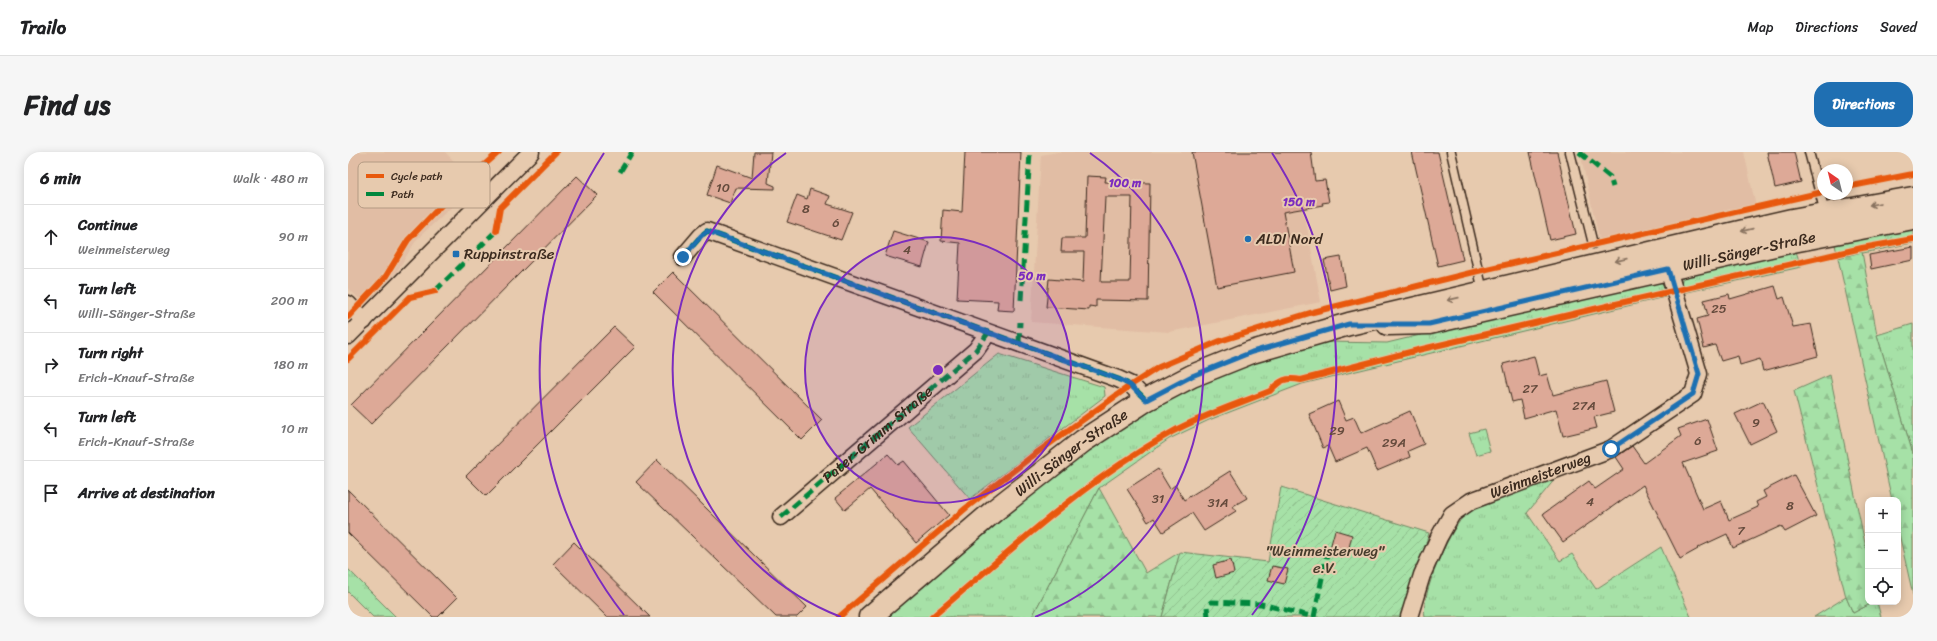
<!DOCTYPE html>
<meta charset="utf-8">
<style>
:root{--surface:#fff;--page:#f6f6f6;--text:#202124;--muted:#757577;--line:#e0e0e0;--accent:#1f6fb2}
body{margin:0;font-family:Sriracha,sans-serif;background:var(--page);color:var(--text)}
.controls{position:absolute;right:12px;bottom:12px;display:grid;overflow:hidden;border-radius:8px;box-shadow:0 2px 10px #0003}
.controls button{width:36px;height:36px;display:grid;place-items:center;padding:0;border:0;border-bottom:1px solid var(--line);background:var(--surface);color:var(--text);font:20px sans-serif}
.compass{position:absolute;left:1469px;top:12px;width:36px;height:36px;border-radius:50%;background:var(--surface);box-shadow:0 2px 10px #0003;rotate:325deg}
.stop{position:absolute;width:12px;height:12px;margin:-9px;border:3px solid #1f6fb2;border-radius:50%;background:#fff}
.stop.end{background:#1f6fb2;border-color:#fff;box-shadow:0 1px 4px #0008}
.list{margin:0;padding:0;list-style:none}
h2{display:flex;justify-content:space-between;align-items:center;height:52px;margin:0;padding:0 16px;font-size:17px}
h2 small{font-size:13px;font-weight:400;color:var(--muted)}
.list li{display:grid;grid-template-columns:26px 1fr auto;gap:12px;align-items:center;box-sizing:border-box;height:64px;padding:0 16px;border-top:1px solid var(--line)}
.list b{display:block;font-size:15px;white-space:nowrap}
.list p{margin:0;font-size:13px;white-space:nowrap;color:var(--muted)}
.list em{font-size:13px;font-style:normal;color:var(--muted)}
.icon{flex:none;width:22px;height:22px;fill:none;stroke:currentColor;stroke-width:2;stroke-linecap:round;stroke-linejoin:round}
.map{position:relative;flex:none;width:1565px;height:465px;overflow:hidden;border-radius:16px}
header{display:flex;align-items:center;gap:24px;box-sizing:border-box;height:56px;padding:0 20px;background:var(--surface);border-bottom:1px solid var(--line)}
header strong{font-size:19px}
nav{display:flex;gap:22px;margin-inline-start:auto;font-size:14px}
.intro{display:flex;align-items:center;justify-content:space-between;box-sizing:border-box;height:96px;padding:0 24px}
h1{margin:0;font-size:28px}
.button{padding:10px 18px;border-radius:16px;background:var(--accent);color:#fff;font-size:14px;font-weight:700}
main{display:flex;gap:24px;padding:0 24px}
aside{flex:1;background:var(--surface);border-radius:16px;box-shadow:0 2px 10px #0003}
.map>svg:first-child{display:block}
.built{fill:#e1bda4}
.grass{fill:url(#grass-tufts);stroke:#708662}
.forest{fill:url(#forest-firs);stroke:#708662}
.garden{fill:url(#garden-furrows);stroke:#708662}
.building{fill:#dda997;stroke:#3b2a1e;fill-rule:evenodd}
.lines{fill:none;stroke-linecap:round;stroke-linejoin:round}
.lane-casing{stroke:#3b2a1e;stroke-width:11}
.street-casing{stroke:#3b2a1e;stroke-width:19}
.secondary-casing{stroke:#3b2a1e;stroke-width:25}
.lane{stroke:#e7caae;stroke-width:8}
.street{stroke:#e7caae;stroke-width:16}
.secondary{stroke:#e7caae;stroke-width:22}
.quiet{stroke:#00873e;stroke-width:5;stroke-dasharray:10 5;stroke-linecap:butt}
.cycleway-casing{stroke:#e7caae;stroke-width:8}
.cycleway{stroke:#e8590c;stroke-width:6}
.oneway{stroke:#88725f}
.route{stroke:#1f6fb2;stroke-width:5}
.ring{fill:none;stroke:#7b2cbf;stroke-width:2}
.poi-dot{fill:#1f6fb2;stroke:#e7caae;stroke-width:1.5}
.labels{text-anchor:middle;stroke-width:4;stroke-linejoin:round;paint-order:stroke}
.number-label{font-size:13px;fill:#644a3c}
.poi-label{font-size:15px;fill:#3b2a1e;stroke:#e7caae;text-anchor:start}
.street-label{font-size:15px;fill:#3b2a1e;stroke:#e7caae}
.park-label{font-size:15px;fill:#463c2c;stroke:#e7caae}
.key{fill:#e7caae;stroke:#b39a83;stroke-width:1}
.key-label{font-size:11px;fill:#3b2a1e}
.centre{fill:#7b2cbf;stroke:#e7caae;stroke-width:2}
.ring-label{font-size:12px;text-anchor:middle;font-weight:bold;fill:#7b2cbf;stroke:#e7caae;stroke-width:4;stroke-linejoin:round;paint-order:stroke}
</style>
<header>
<strong>Trailo</strong>
<nav><a>Map</a><a>Directions</a><a>Saved</a></nav>
</header>
<div class="intro"><h1>Find us</h1><a class="button">Directions</a></div>
<main>
<aside>
<h2>6 min<small>Walk · 480 m</small></h2>
<ul class="list">
<li><svg class="icon" aria-label="ahead" viewBox="0 0 24 24"><path d="M12 20V5M6 11l6-6 6 6"/></svg><div><b>Continue</b><p>Weinmeisterweg</p></div><em>90 m</em></li>
<li><svg class="icon" aria-label="left" viewBox="0 0 24 24"><path d="M17 20v-9H6M10 6l-5 5 5 5"/></svg><div><b>Turn left</b><p>Willi-Sänger-Straße</p></div><em>200 m</em></li>
<li><svg class="icon" aria-label="right" viewBox="0 0 24 24"><path d="M7 20v-9h11M14 6l5 5-5 5"/></svg><div><b>Turn right</b><p>Erich-Knauf-Straße</p></div><em>180 m</em></li>
<li><svg class="icon" aria-label="left" viewBox="0 0 24 24"><path d="M17 20v-9H6M10 6l-5 5 5 5"/></svg><div><b>Turn left</b><p>Erich-Knauf-Straße</p></div><em>10 m</em></li>
<li><svg class="icon" aria-label="arrive" viewBox="0 0 24 24"><path d="M6 21V4h12l-3 4 3 4H6"/></svg><div><b>Arrive at destination</b></div></li>
</ul>
</aside>
<div class="map">
<svg width="1565" height="465" viewBox="0 0 1565 465">
<defs>
<pattern id="grass-tufts" width="24" height="20" patternUnits="userSpaceOnUse"><rect width="24" height="20" fill="#a6e1a7"/><path d="M3 7l-1-3M5 7V3M7 7l1-3M15 17l-1-3M17 17v-4M19 17l1-3" fill="none" stroke="#90c18f"/></pattern>
<pattern id="forest-firs" width="22" height="20" patternUnits="userSpaceOnUse"><rect width="22" height="20" fill="#a6e1a7"/><path d="M5 1l3.5 6h-7zM16 11l3.5 6h-7z" fill="#90c18f"/></pattern>
<pattern id="garden-furrows" width="10" height="10" patternUnits="userSpaceOnUse"><rect width="10" height="10" fill="#a6e1a7"/><path d="M-1 1l2-2M0 10L10 0M9 11l2-2" fill="none" stroke="#90c18f"/></pattern>
</defs>
<rect width="100%" height="100%" fill="#e7caae"/>
<filter id="ink" filterUnits="userSpaceOnUse"><feTurbulence type="fractalNoise" baseFrequency=".025" numOctaves="2"/><feDisplacementMap in="SourceGraphic" scale="8" xChannelSelector="R" yChannelSelector="G"/><feConvolveMatrix kernelMatrix="1 2 1 2 8 2 1 2 1" color-interpolation-filters="sRGB"/></filter>
<g filter="url(#ink)">
<g class="built">
<polygon points="0,0 97,0 131,35 110,49 69,87 49,119 17,153 0,136"/>
<polygon points="710,0 945,0 973,150 821,180 683,170 693,3"/>
<polygon points="1232,0 1396,0 1408,55 1252,91"/>
</g>
<g class="grass">
<polygon points="1565,72 1565,91 1490,106 1486,88"/>
<polygon points="1447,96 1453,115 1334,141 1333,132 1335,124"/>
<polygon points="1301,128 1314,131 1321,144 954,232 861,268 821,287 751,336 684,465 535,465 620,391 766,278 827,241 913,205 978,190 1039,191"/>
<polygon points="1565,172 1565,302 1529,183"/>
<polygon points="651,202 756,235 757,244 622,347 560,275"/>
<polygon points="1136,277 1142,299 1128,303 1121,281"/>
<path d="M1212,321L1179,361L1212,409L1224,402L1248,437L1313,395L1343,465H1077C1072,443 1100,382 1115,365C1118,362 1123,359 1127,356Z"/>
<polygon points="0,417 48,465 25,465 0,440"/>
<polygon points="1498,445 1505,461 1526,450 1529,450 1533,465 1466,465"/>
</g>
<g class="forest">
<polygon points="1514,100 1529,183 1565,302 1565,443 1550,377 1550,348 1544,348 1490,106"/>
<polygon points="1482,223 1520,406 1520,450 1526,450 1505,461 1498,445 1446,239"/>
<polygon points="751,336 798,421 832,400 814,465 684,465"/>
</g>
<polygon class="garden" points="933,335 1081,381 1056,465 814,465 832,400 920,410"/>
<g class="building">
<polygon points="406,0 423,0 420,31 427,34 427,37 388,36 382,51 359,43 369,13 404,26"/>
<polygon points="617,0 673,0 666,159 649,158 650,149 609,147 612,91 593,89 595,58 614,60"/>
<polygon points="844,0 963,0 967,29 977,28 981,50 974,51 975,53 935,60 946,120 869,135"/>
<polygon points="1064,0 1090,0 1115,108 1090,114"/>
<polygon points="1182,0 1209,0 1228,82 1202,88"/>
<polygon points="1419,0 1446,0 1453,30 1427,36"/>
<polygon points="229,24 249,43 23,272 3,253"/>
<path d="M739,24L758,25L757,30L802,31L800,149L748,148V155L741,154V158L698,155L701,127L735,130L736,100H713L714,86H737ZM757,45H784L782,130H753Z"/>
<polygon points="462,37 482,44 479,52 504,60 493,88 439,70 449,43 459,47"/>
<polygon points="545,79 581,90 574,115 537,104"/>
<polygon points="1565,95 1565,108 1523,117 1521,103"/>
<polygon points="993,105 998,134 982,138 976,108"/>
<polygon points="325,120 474,268 454,288 305,140"/>
<polygon points="1427,134 1431,147 1436,145 1445,175 1463,172 1470,204 1415,219 1412,207 1392,213 1390,204 1373,209 1367,193 1356,196 1349,167 1360,164 1356,148 1381,142 1382,147"/>
<polygon points="266,175 287,195 138,344 118,324"/>
<polygon points="1186,204 1191,224 1199,222 1205,243 1258,229 1266,260 1246,265 1249,276 1215,284 1208,257 1176,266 1172,248 1164,250 1155,212"/>
<polygon points="990,249 998,268 1006,265 1013,281 1062,259 1076,292 1060,299 1062,305 1029,319 1019,296 987,310 980,294 975,296 961,262"/>
<polygon points="1415,249 1429,279 1402,292 1387,262"/>
<polygon points="1359,267 1370,299 1335,311 1355,357 1373,349 1381,368 1410,355 1408,350 1418,345 1415,339 1446,323 1468,364 1437,380 1433,374 1385,396 1379,382 1349,396 1350,397 1332,407 1295,333 1215,390 1195,362 1241,329 1247,337 1276,317 1268,305 1284,294 1296,311 1333,284 1330,277"/>
<polygon points="540,302 550,313 556,309 601,363 568,391 522,337 497,358 487,346"/>
<polygon points="309,308 459,455 449,465 428,465 288,330"/>
<polygon points="810,317 822,337 827,333 836,348 882,319 899,346 885,354 888,359 856,379 844,361 815,380 806,366 800,370 779,337"/>
<polygon points="0,338 109,446 90,465 85,465 0,381"/>
<polygon points="987,378 1004,383 1000,400 982,396"/>
<polygon points="226,390 235,399 302,465 259,465 205,412"/>
<polygon points="883,408 886,421 868,426 865,413"/>
<polygon points="924,414 940,417 936,432 920,428"/>
</g>
<g class="lines">
<g class="lane-casing">
<g id="lane">
<polyline points="1103,0 1135,139"/>
<polyline points="1222,0 1245,92"/>
<polyline points="1461,0 1477,61"/>
</g>
</g>
<g class="street-casing">
<g id="street">
<polyline points="335,105 353,84 359,79 770,227 783,233 798,248"/>
<polyline points="0,152 16,169"/>
<polyline points="0,184 183,0"/>
<path id="s1" d="M433,365L628,198L640,181"/>
<path id="s2" d="M1061,465L1074,423L1091,385L1104,362L1123,349L1263,297L1345,242L1351,222L1320,117"/>
</g>
</g>
<g class="secondary-casing">
<g id="secondary">
<path id="s3" d="M1040,172L1081,171L1445,89L1565,66"/>
<path id="s4" d="M522,465L647,358L735,289L798,248L844,224L904,200L1001,172L1396,79L1444,68L1565,46"/>
</g>
</g>
<use href="#lane" class="lane"/>
<use href="#street" class="street"/>
<use href="#secondary" class="secondary"/>
<g class="quiet">
<polyline points="1231,0 1262,25 1265,35"/>
<polyline points="272,20 284,0"/>
<polyline points="335,105 353,84 359,79 770,227 783,233 798,248"/>
<polyline points="87,139 148,79"/>
<polyline points="673,148 682,0"/>
<polyline points="671,190 672,170"/>
<polyline points="433,365 628,198 640,181"/>
<polyline points="860,465 859,454 863,450 913,452 966,465"/>
<polyline points="966,465 980,397"/>
</g>
<g class="cycleway-casing">
<g id="cycleway">
<polyline points="1499,35 1565,22"/>
<polyline points="148,79 152,56 208,0"/>
<polyline points="0,165 38,124 60,88 110,36 151,0"/>
<polyline points="0,207 62,145 87,139"/>
<polyline points="491,465 618,356 683,305 783,233 811,215 872,189 965,160 1130,119 1475,40"/>
<path d="M584,465C661,400 736,329 824,280C855,263 890,252 922,239C932,228 938,225 953,228L1070,198L1259,154L1514,96L1565,87"/>
</g>
</g>
<use href="#cycleway" class="cycleway"/>
</g>
<defs><path id="oneway-shaft" d="M-6 0H5M1.5-3L5.5 0L1.5 3" fill="none" stroke-width="1.6" stroke-linecap="round" stroke-linejoin="round"/></defs>
<g class="oneway">
<use href="#oneway-shaft" transform="translate(1527 52) rotate(169)"/>
<use href="#oneway-shaft" transform="translate(1399 78) rotate(167)"/>
<use href="#oneway-shaft" transform="translate(1273 108) rotate(167)"/>
<use href="#oneway-shaft" transform="translate(1105 147) rotate(167)"/>
</g>
</g>
<g class="lines" filter="url(#ink)">
<polyline class="route" points="335,105 353,84 359,79 770,227 782,233 798,248 844,224 904,200 1001,172 1081,172 1320,117 1351,222 1345,242 1263,297"/>
</g>
<circle cx="590" cy="218" r="133" fill="#7b2cbf" fill-opacity=".12"/>
<g class="ring">
<circle cx="590" cy="218" r="133"/>
<path d="M493 465A265 265 0 0 1 438 1M742 1A265 265 0 0 1 687 465"/>
<path d="M276 463A398 398 0 0 1 256 1M924 1A398 398 0 0 1 904 463"/>
</g>
<g class="poi-dot">
<circle cx="900" cy="87" r="4"/>
<rect x="104" y="98" width="8" height="8" rx="2"/>
</g>
<g class="labels">
<g class="number-label">
<text x="375" y="40">10</text>
<text x="458" y="61">8</text>
<text x="488" y="75">6</text>
<text x="559" y="102">4</text>
<text x="1371" y="161">25</text>
<text x="1182" y="241">27</text>
<text x="1236" y="258">27A</text>
<text x="1408" y="275">9</text>
<text x="989" y="283">29</text>
<text x="1350" y="293">6</text>
<text x="1046" y="295">29A</text>
<text x="810" y="351">31</text>
<text x="1242" y="354">4</text>
<text x="870" y="355">31A</text>
<text x="1442" y="358">8</text>
<text x="1393" y="383">7</text>
</g>
<g class="poi-label">
<text x="908" y="92">ALDI Nord</text>
<text x="116" y="107">Ruppinstraße</text>
</g>
<g class="street-label">
<text dy="5" stroke="none"><textPath href="#s3" startOffset="369">Willi-Sänger-Straße</textPath></text>
<text dy="5" stroke="none"><textPath href="#s1" startOffset="127">Pater-Grimm-Straße</textPath></text>
<text dy="5" stroke="none"><textPath href="#s4" startOffset="260">Willi-Sänger-Straße</textPath></text>
<text dy="5" stroke="none"><textPath href="#s2" startOffset="209">Weinmeisterweg</textPath></text>
</g>
<g class="park-label">
<text x="977" y="404">"Weinmeisterweg"<tspan x="977" dy="17">e.V.</tspan></text>
</g>
</g>
<rect x="10" y="10" width="132" height="46" rx="6" class="key"/>
<rect x="18" y="22" width="18" height="4" fill="#e8590c"/>
<rect x="18" y="40" width="18" height="4" fill="#00873e"/>
<g class="key-label">
<text x="43" y="28">Cycle path</text>
<text x="43" y="46">Path</text>
</g>
<circle cx="590" cy="218" r="6" class="centre"/>
<g class="ring-label">
<text x="777" y="35">100 m</text>
<text x="951" y="54">150 m</text>
<text x="684" y="128">50 m</text>
</g>
</svg>
<div class="controls">
<button>+</button>
<button>−</button>
<button><svg class="icon" aria-label="locate" viewBox="0 0 24 24"><circle cx="12" cy="12" r="6"/><path d="M12 2v4M12 18v4M2 12h4M18 12h4"/></svg></button>
</div>
<svg class="compass" viewBox="-18 -18 36 36"><path d="M0-13l5 13h-10z" fill="#e53935"/><path d="M0 13l5-13h-10z" fill="#757577"/></svg>
<div class="stop" style="left:1263px;top:297px"></div>
<div class="stop end" style="left:335px;top:105px"></div>
</div>
</main>
